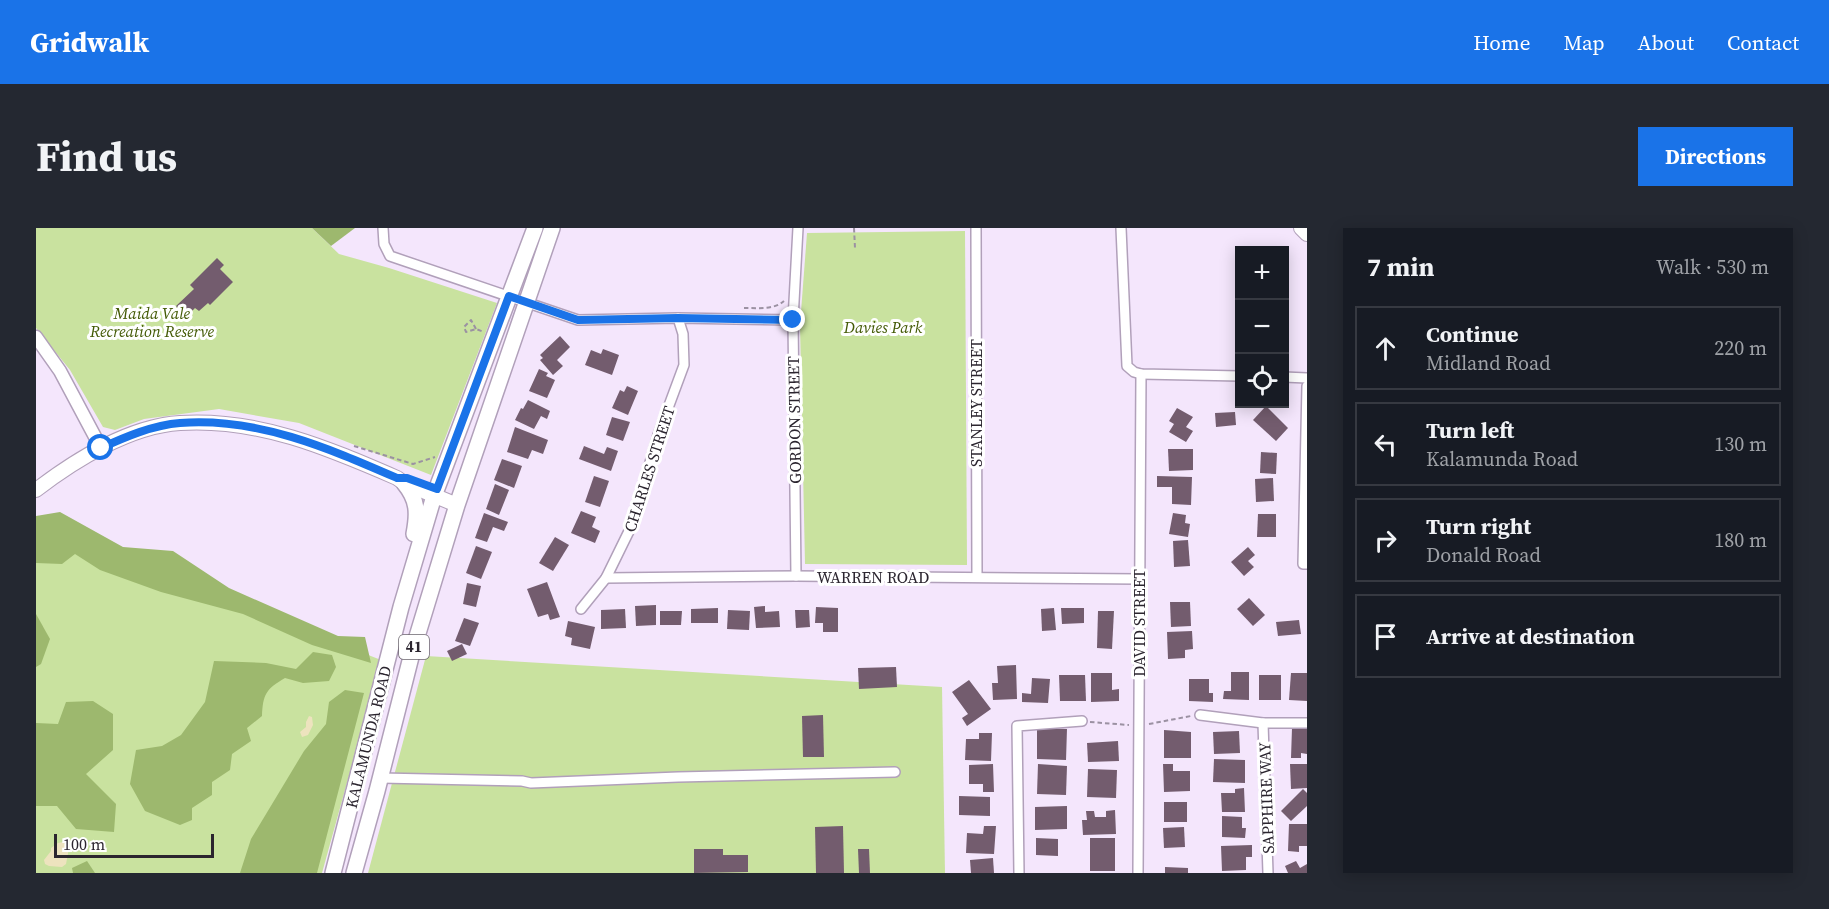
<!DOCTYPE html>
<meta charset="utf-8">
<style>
:root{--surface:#171b24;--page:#242831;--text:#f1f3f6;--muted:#9ea1a6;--line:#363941;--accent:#1a73e8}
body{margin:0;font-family:"Source Serif 4",serif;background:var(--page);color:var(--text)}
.controls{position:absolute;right:18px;top:18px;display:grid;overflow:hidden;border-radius:0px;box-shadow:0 3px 15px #0003}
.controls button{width:54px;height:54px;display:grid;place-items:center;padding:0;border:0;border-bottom:2px solid var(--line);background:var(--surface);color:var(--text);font:30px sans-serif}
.scale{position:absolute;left:18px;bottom:15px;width:160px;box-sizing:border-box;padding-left:6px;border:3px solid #2b252f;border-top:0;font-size:16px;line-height:21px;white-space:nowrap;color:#2b252f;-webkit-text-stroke:4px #fff;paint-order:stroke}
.stop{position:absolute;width:18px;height:18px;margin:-14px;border:4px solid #1a73e8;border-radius:50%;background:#fff}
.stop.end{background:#1a73e8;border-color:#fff;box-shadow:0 2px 6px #0008}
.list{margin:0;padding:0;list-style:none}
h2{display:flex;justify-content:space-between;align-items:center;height:78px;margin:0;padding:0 24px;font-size:26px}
h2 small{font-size:20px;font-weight:400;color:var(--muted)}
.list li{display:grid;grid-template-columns:39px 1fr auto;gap:18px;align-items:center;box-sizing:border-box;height:84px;margin:0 12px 12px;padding:0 12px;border:2px solid var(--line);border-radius:0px}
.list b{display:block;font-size:22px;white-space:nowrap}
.list p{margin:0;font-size:20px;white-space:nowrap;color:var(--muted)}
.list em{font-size:20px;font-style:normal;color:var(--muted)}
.icon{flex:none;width:33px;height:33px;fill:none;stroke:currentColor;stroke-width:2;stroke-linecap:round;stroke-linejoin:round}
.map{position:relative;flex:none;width:1271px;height:645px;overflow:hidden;border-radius:0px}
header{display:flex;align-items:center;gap:36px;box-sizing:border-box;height:84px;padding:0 30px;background:var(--accent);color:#fff}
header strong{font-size:28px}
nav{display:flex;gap:33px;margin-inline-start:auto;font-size:21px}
.intro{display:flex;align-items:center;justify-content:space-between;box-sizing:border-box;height:144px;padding:0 36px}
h1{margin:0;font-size:42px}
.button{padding:15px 27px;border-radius:0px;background:var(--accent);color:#fff;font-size:21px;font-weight:700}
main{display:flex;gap:36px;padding:0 36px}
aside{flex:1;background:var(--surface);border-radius:0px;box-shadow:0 3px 15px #0003}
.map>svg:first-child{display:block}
.green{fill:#c9e29f}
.forest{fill:#9db86e}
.sand{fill:#ede3be}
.building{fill:#735c6e}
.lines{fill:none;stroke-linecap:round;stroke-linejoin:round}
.minor-casing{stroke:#b1a0ba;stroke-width:12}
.tertiary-casing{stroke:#b1a0ba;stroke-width:15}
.secondary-casing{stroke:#b1a0ba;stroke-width:16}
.primary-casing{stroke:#b1a0ba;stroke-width:18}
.path{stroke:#9b91a2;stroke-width:2;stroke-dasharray:4.5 3;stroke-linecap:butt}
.minor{stroke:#fff;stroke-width:9}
.tertiary{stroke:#fff;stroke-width:12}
.secondary{stroke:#fff;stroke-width:14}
.primary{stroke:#fff;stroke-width:15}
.route{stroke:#1a73e8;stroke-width:8}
.labels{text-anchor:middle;stroke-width:6;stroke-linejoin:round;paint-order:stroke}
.shield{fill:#fff;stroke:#6b666d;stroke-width:1.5}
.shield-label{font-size:15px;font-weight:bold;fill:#2b252f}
.park-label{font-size:16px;font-style:italic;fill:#435a05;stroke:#fff}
.street-label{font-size:16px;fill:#2b252f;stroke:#fff}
</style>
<header>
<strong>Gridwalk</strong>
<nav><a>Home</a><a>Map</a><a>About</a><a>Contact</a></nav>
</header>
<div class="intro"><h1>Find us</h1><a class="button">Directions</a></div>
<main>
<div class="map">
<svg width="1271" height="645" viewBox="0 0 1271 645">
<rect width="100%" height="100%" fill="#f4e6fc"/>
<g class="green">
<polygon points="0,0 276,0 303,26 353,40 461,75 395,247 263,195 183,181 108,191 79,202 67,199 34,142 0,100"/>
<polygon points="929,3 931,337 769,336 764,97 771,5"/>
<polygon points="0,296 345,432 286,645 0,645"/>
<polygon points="390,428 906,459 909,645 332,645"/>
</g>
<g class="forest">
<polygon points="276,0 319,0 295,18"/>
<polygon points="24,284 87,319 137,323 193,360 302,408 329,409 335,435 276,417 207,386 125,364 64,342 39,326 26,336 0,335 0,288"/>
<polygon points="0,386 14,411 5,436 0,439"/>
<path d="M277,424L296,427L300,439L293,453L267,455L249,450C230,461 227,466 226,488L211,500L215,513L196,526L194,542L176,554V567L156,580V592L144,597L109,583L94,556L100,522L126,518L145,507L169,474L178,433L230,435L260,441Z"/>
<polygon points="309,462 328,465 281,645 204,645 215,611 268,523 290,496 293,474"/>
<polygon points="57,473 77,486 77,522 50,546 80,576 78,604 40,601 21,578 0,578 0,495 22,496 30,474"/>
<polygon points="51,633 59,645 37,645 36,640"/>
</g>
<g class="sand">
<polygon points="273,488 276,489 277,497 272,507 266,509 264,504 270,499 270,494"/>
<polygon points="27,614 33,620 30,636 26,639 13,638 9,636 8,632 15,623 15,620 22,615"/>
</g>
<g class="building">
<polygon points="181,30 188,37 184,41 197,54 174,77 172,75 163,83 159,80 150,89 140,78 158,61 154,57"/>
<polygon points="524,108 534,119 521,132 527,138 517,147 504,132 507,130 504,127"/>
<polygon points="567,121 583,127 576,147 549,137 555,122 565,126"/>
<polygon points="503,141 512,145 510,148 519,152 511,170 493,163"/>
<polygon points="591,158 602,163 592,187 576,180 584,162 588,164"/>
<polygon points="492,172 514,183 511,191 505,188 498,201 479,192 485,180 487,181"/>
<polygon points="1230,178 1252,200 1240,213 1217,192"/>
<polygon points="1141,180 1157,189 1150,199 1157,203 1150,214 1133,204 1138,196 1133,193"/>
<polygon points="1199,184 1200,197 1180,199 1179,185"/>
<polygon points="576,189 594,194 587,213 570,207"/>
<polygon points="479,199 512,212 507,226 496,222 492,231 471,224"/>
<polygon points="548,218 568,226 571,219 582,223 575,243 543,231"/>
<polygon points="1132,221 1157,221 1157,242 1133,243"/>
<polygon points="1225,224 1241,225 1240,246 1224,245"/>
<polygon points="466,231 486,238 478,260 458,252"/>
<polygon points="558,248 573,253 564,279 549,274"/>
<polygon points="1121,248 1156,249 1155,277 1136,276 1136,259 1121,259"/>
<polygon points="1237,250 1238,273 1220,274 1219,251"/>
<polygon points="459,256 473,262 463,287 450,281"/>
<polygon points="545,283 560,289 556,299 564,303 559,315 535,305"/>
<polygon points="448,285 472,294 468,303 457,299 451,314 439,310"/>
<polygon points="1137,285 1150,287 1149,295 1154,296 1152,309 1133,306"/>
<polygon points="1222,286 1240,286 1240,309 1221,309"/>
<polygon points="519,309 533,317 517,343 503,335"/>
<polygon points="1152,312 1154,338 1138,339 1137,313"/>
<polygon points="440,318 456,324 445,351 430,345"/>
<polygon points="1212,319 1219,327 1212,333 1218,339 1208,348 1195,334"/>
<polygon points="511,354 524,389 514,392 512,386 502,389 491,361"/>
<polygon points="431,355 445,358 440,379 427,376"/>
<polygon points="1213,370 1229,387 1217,398 1201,381"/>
<polygon points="1134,374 1154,374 1155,398 1135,399"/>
<polygon points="620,377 620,397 600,398 599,378"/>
<polygon points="729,378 729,384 743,383 744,399 720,400 718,379"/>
<polygon points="780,379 802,380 802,404 787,404 787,395 779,395"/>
<polygon points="682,380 682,395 655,395 655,381"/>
<polygon points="1018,380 1020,402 1006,403 1005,381"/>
<polygon points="1025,380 1048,380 1048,395 1026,396"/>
<polygon points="589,381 590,400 565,401 565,382"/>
<polygon points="692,382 714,383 713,402 691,401"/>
<polygon points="759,382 773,382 774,399 760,400"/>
<polygon points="624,383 646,383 645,397 624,397"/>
<polygon points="1062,383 1078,383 1076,421 1061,420"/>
<polygon points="428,390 443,395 434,418 419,413"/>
<polygon points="1263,392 1265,406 1242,408 1240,394"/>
<polygon points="532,393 559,399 554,421 535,417 536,410 529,408"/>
<polygon points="1156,403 1157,421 1149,422 1149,430 1132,431 1131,404"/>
<polygon points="426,416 431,426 416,433 411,423"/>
<polygon points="980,437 981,471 957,472 956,455 962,455 961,438"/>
<polygon points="860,439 861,459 823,461 822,440"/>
<polygon points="1195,444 1213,444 1213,472 1187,471 1188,463 1195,463"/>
<polygon points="1055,445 1076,445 1076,462 1083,461 1083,473 1055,474"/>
<polygon points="1255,445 1271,445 1271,473 1253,472"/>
<polygon points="1023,447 1049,447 1050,473 1024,473"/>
<rect x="1223" y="447" width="22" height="25"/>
<polygon points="996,450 1014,451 1012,475 986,474 986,465 995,466"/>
<polygon points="1153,451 1173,451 1173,465 1177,465 1177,474 1153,473"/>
<polygon points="933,452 955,481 931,498 926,490 932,486 916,464"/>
<polygon points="787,487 788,529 767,529 766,488"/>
<polygon points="1001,500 1031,501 1030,532 1001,531"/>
<polygon points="1256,500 1271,501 1271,526 1265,525 1265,530 1255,530"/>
<polygon points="1128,502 1155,504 1155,530 1128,530"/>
<polygon points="1203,503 1204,525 1178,526 1177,504"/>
<polygon points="943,505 956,505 955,533 929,532 930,511 943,511"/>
<polygon points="1082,513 1083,533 1052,534 1051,515"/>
<polygon points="1178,531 1209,532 1209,555 1177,554"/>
<polygon points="957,536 958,564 947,564 947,556 933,556 933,537"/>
<polygon points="1002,536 1031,538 1030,567 1001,566"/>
<polygon points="1127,536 1137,536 1137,543 1154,543 1154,563 1128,564"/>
<polygon points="1254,536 1271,536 1271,560 1255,561"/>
<polygon points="1052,541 1081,542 1080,570 1051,569"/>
<polygon points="1208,560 1209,584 1186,584 1185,565 1199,565 1199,561"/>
<polygon points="1267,561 1271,565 1271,578 1255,593 1245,583"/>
<polygon points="923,568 954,569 954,588 923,587"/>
<rect x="1128" y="574" width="23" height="20"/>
<polygon points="1031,578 1031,601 999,602 999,579"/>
<polygon points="1079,582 1080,606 1047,607 1046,592 1051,592 1050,583 1058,583 1059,589 1070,589 1070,583"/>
<polygon points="1186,588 1206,589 1206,600 1210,600 1209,610 1186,609"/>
<polygon points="1253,596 1271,596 1271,618 1263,618 1263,624 1252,623"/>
<polygon points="807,598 808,645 780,645 779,599"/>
<polygon points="948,598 960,598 958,626 930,625 931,605 947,606"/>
<polygon points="1148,599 1149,619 1128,620 1127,600"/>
<polygon points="1000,610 1022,611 1022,628 1000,627"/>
<rect x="1054" y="610" width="25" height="33"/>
<polygon points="1216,617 1216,629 1210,629 1210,642 1186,643 1185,618"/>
<polygon points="658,621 687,621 687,627 712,627 712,644 658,645"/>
<polygon points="822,621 833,621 834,645 823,645"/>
<polygon points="957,630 958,645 935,645 934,632"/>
<polygon points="1260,633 1264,640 1271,636 1271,645 1252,645 1249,638"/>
<polygon points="1129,639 1152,640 1152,645 1129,645"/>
</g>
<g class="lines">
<g class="minor-casing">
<g id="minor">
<polyline points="347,0 348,16 354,28 542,92 642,90 757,92"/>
<polyline points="940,0 941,349"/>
<polyline points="1085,0 1091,138 1098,144 1105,146 1204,148"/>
<polyline points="1248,149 1271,150"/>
<polyline points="1271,158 1267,336 1271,336"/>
<polyline points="760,348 757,92 762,0"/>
<polyline points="570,350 760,348 1103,351"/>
<polyline points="545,381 570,350 596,297 622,207 648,137 647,106 642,90"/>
<polyline points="1164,487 1227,495 1271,495"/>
<polyline points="1227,495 1232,645"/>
<polyline points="345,550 486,553 495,555 642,549 859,544"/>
<polyline points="983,645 981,498 1046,493"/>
<polyline points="1102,645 1105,146"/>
</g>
</g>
<g class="tertiary-casing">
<polyline id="tertiary" points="0,109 24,143 65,220"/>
</g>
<g class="secondary-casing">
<g id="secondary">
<polyline points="1265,0 1271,6"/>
<path d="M0,262C39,232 94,198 144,195C222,190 292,220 361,250L368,255L421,277"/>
</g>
</g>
<g class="primary-casing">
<g id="primary">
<path d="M368,255C382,272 382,285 378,306"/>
<polyline points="297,645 365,379 398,268 499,0"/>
<polyline points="318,645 341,563 376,425 421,277 516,0"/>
</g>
</g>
<g class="path">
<polyline points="818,0 819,20"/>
<path d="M708,80C721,80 738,82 748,73"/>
<polyline points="440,101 435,92 428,99 430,104 440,101 448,104"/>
<polyline points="318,218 377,236 399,229"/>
<polyline points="1054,494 1093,497"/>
<polyline points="1113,496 1155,488"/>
</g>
<use href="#minor" class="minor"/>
<use href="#tertiary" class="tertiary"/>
<use href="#secondary" class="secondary"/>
<use href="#primary" class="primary"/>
</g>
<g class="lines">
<path class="route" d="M65,220C89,209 117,197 144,195C221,189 292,220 361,250H371L401,261L473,68L542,92L642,90L757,92"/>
</g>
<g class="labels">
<rect class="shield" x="363" y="407" width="30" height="24" rx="4.5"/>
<g class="shield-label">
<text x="378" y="424">41</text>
</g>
<g class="park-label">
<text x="116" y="91">Maida Vale<tspan x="116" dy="18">Recreation Reserve</tspan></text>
<text x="847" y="105">Davies Park</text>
</g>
<g class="street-label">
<text transform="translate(940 175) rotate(-90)" y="6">STANLEY STREET</text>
<text transform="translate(758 192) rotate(-91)" y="6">GORDON STREET</text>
<text transform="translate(613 241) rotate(-72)" y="6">CHARLES STREET</text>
<text x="837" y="355">WARREN ROAD</text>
<text transform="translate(1103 395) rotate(-90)" y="6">DAVID STREET</text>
<text transform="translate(332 509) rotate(-76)" y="6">KALAMUNDA ROAD</text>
<text transform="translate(1230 570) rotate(-92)" y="6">SAPPHIRE WAY</text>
</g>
</g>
</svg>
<div class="controls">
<button>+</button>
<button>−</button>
<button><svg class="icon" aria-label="locate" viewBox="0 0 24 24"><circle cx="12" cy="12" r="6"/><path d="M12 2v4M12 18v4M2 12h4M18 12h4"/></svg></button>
</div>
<div class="scale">100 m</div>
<div class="stop" style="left:65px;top:220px"></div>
<div class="stop end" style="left:757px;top:92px"></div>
</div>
<aside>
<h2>7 min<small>Walk · 530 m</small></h2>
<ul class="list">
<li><svg class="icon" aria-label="ahead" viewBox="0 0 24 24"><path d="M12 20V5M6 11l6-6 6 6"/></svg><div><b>Continue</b><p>Midland Road</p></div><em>220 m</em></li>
<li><svg class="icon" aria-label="left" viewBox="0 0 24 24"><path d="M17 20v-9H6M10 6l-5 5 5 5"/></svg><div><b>Turn left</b><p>Kalamunda Road</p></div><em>130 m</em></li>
<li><svg class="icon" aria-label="right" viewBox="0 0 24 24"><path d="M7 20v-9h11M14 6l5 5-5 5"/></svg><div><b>Turn right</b><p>Donald Road</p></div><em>180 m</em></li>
<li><svg class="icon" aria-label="arrive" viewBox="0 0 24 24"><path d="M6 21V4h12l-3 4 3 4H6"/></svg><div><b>Arrive at destination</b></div></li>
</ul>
</aside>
</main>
